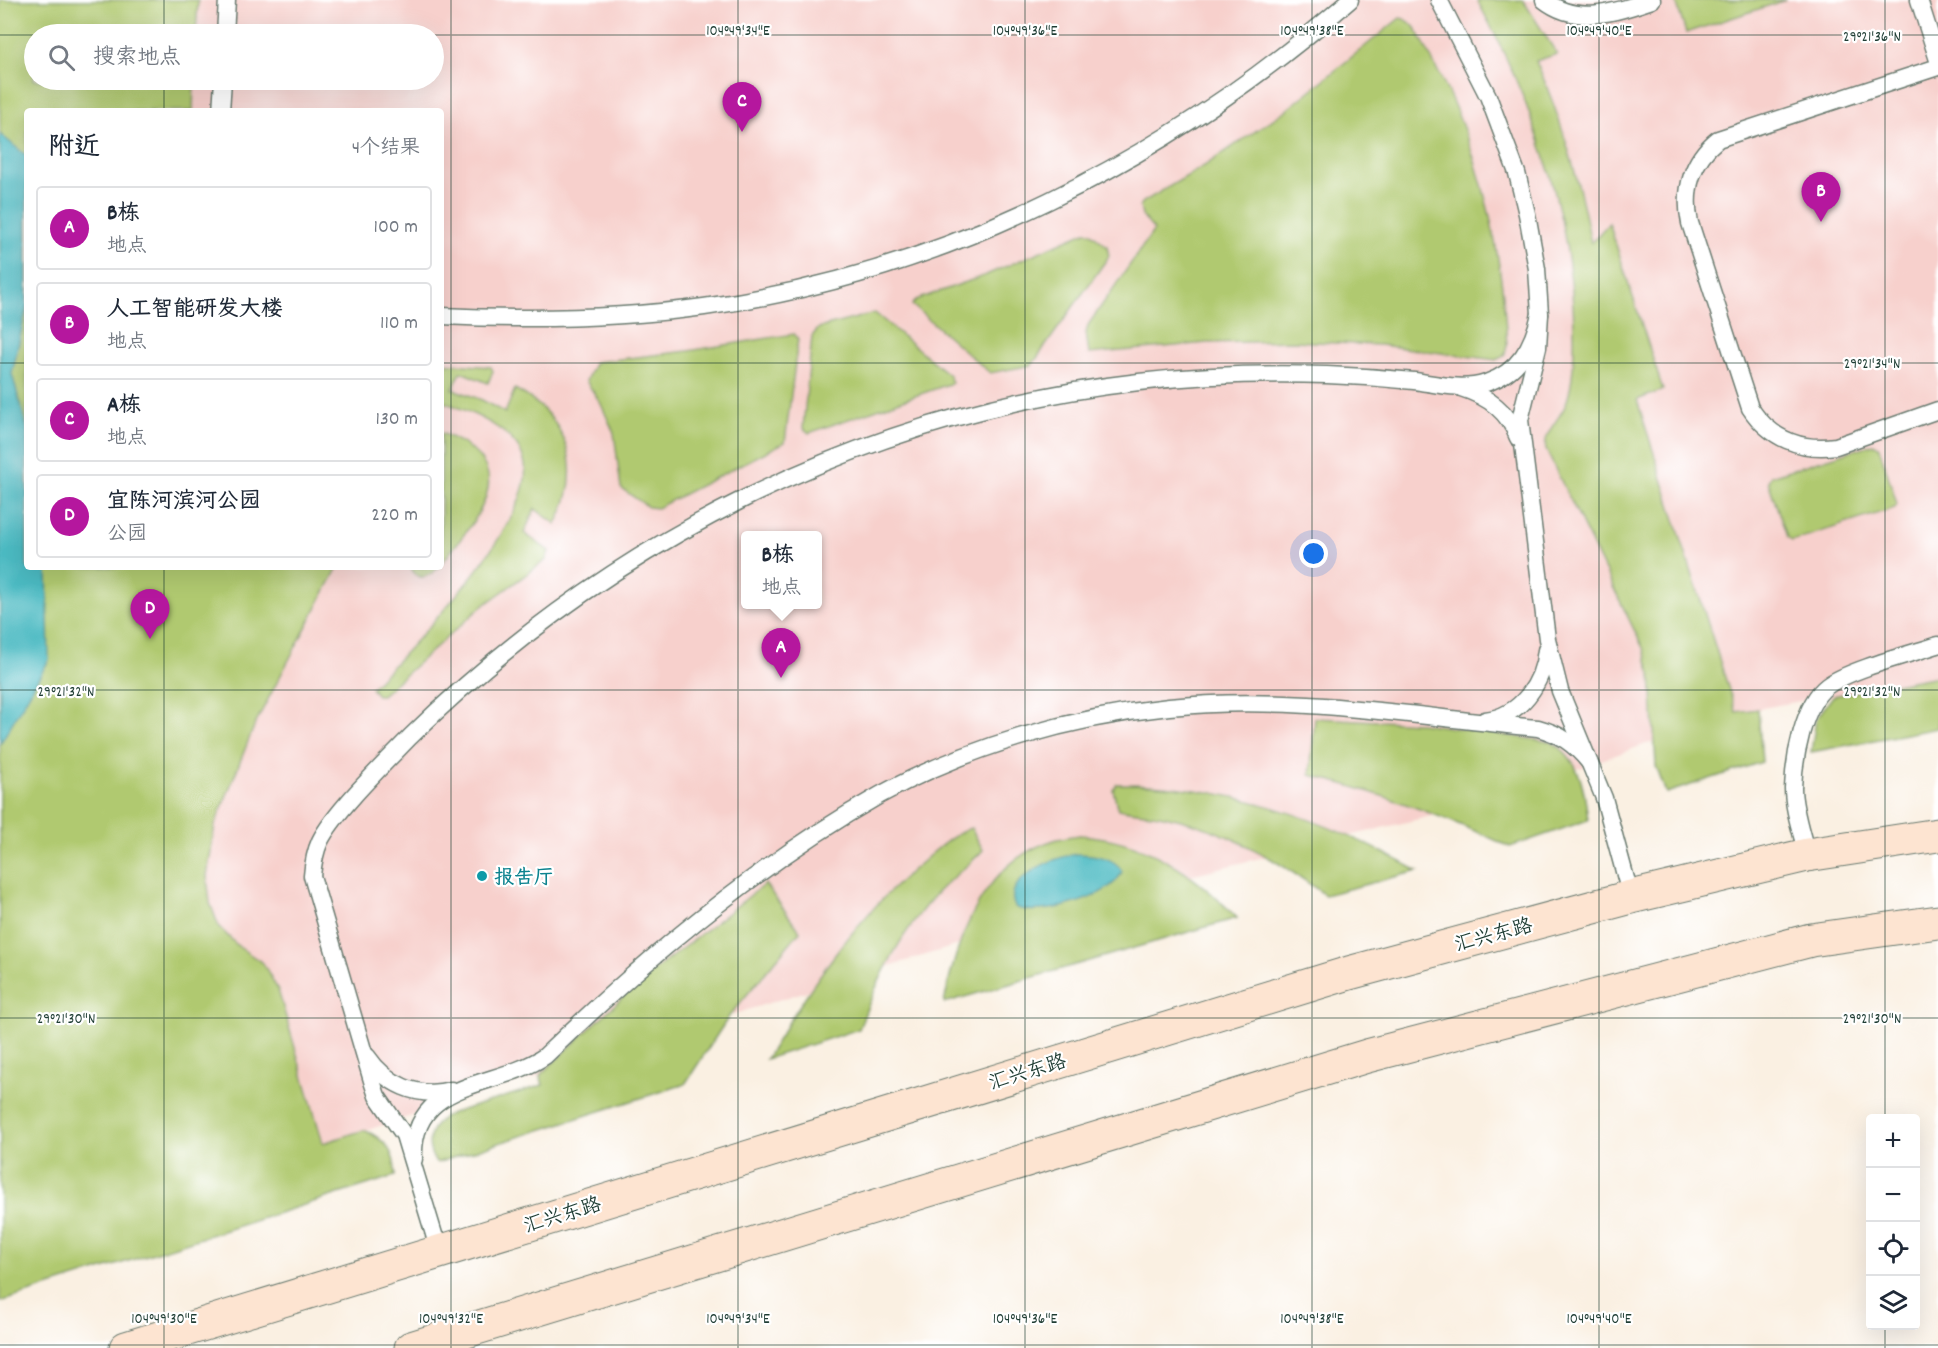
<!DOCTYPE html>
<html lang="zh">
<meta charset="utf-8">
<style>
:root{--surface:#fff;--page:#f2f2f3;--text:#1f2937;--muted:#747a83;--line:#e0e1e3;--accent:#b5179e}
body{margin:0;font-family:Dekko,"LXGW WenKai TC",sans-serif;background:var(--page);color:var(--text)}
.controls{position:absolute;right:18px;bottom:18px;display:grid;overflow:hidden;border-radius:6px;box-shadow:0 6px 24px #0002}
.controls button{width:54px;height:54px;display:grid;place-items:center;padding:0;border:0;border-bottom:2px solid var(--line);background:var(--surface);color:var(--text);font:30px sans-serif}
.you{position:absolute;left:1314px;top:554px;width:21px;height:21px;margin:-15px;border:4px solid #fff;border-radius:50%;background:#1a73e8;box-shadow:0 0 0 9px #1a73e833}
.badge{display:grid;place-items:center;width:39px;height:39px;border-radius:50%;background:var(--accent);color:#fff;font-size:20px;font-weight:700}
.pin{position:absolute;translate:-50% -50px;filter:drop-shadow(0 2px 3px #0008)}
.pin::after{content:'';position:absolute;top:32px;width:21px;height:18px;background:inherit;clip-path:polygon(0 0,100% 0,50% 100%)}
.popup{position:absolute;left:741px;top:531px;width:81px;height:78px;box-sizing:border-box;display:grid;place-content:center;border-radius:6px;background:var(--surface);filter:drop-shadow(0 2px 4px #0005);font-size:20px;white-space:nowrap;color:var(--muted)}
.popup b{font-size:22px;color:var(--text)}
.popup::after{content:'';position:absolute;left:50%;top:100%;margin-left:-12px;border:12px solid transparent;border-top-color:var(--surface)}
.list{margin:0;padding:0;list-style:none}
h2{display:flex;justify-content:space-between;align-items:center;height:78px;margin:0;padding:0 24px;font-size:26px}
h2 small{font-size:20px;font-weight:400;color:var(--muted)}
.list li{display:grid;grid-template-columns:39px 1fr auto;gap:18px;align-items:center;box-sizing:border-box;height:84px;margin:0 12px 12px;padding:0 12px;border:2px solid var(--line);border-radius:6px}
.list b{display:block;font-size:22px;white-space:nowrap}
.list p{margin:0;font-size:20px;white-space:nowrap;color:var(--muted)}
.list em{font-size:20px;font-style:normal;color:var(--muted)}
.icon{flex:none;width:33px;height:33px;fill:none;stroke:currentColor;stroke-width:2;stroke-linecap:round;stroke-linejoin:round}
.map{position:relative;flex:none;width:1938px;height:1348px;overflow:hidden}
.search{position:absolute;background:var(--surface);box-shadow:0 6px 24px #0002;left:24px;top:24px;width:420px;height:66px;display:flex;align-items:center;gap:15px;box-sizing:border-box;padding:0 21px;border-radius:33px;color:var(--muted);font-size:22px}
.panel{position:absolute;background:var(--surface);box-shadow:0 6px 24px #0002;left:24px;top:108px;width:420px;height:462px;border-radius:6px}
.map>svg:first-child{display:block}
.built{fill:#f7d0cc;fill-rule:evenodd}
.green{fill:#b0c96f;stroke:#688352;stroke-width:1.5}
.water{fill:#4cbac2;stroke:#367c7b;stroke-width:1.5}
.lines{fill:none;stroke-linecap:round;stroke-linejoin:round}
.lane-casing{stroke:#6c7c71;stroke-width:19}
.secondary-casing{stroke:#6c7c71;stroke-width:35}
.lane{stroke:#fff;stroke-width:16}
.secondary{stroke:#fde4d1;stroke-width:33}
.ticks{fill:none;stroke:#1f3d34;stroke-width:1.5;stroke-opacity:0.45}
.culture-dot{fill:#0f9aa8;stroke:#fff;stroke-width:2}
.labels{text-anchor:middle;stroke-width:4.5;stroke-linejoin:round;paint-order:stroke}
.culture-label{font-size:20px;font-weight:bold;fill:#0d838f;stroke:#fff;text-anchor:start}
.street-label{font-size:20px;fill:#1f3d34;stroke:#fff}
.ticks-label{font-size:15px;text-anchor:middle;fill:#1f3d34;stroke:#fff;stroke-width:4.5;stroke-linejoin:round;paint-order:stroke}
</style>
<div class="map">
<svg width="1938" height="1348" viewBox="0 0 1938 1348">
<rect width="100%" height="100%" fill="#fff"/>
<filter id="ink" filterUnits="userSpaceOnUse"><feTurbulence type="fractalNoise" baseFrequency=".0167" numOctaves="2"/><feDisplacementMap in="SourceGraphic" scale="12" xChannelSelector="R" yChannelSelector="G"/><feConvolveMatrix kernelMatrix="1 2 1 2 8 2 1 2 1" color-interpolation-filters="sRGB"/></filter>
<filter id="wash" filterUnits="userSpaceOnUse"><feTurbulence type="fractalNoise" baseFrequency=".008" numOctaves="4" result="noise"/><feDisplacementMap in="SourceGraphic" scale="24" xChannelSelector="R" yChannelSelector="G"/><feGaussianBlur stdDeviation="1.35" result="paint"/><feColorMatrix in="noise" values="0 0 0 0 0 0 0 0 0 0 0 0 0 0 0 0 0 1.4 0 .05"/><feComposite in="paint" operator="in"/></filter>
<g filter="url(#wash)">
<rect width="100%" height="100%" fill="#faf0e2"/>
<path class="built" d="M186,0H1938V676L1730,714L1476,805L1191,875L810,990L137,1203L163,567H441V111H181L182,80H434V34H184ZM745,536H817V604H745Z"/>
<g class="green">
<path d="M0,0H198L196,34H34V80H194L193,111H27V567H338L255,724L215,825L207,876L210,903L219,927L239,947L263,963L278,990L323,1143L364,1130C385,1139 396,1152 395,1176L0,1302Z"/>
<path d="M1477,0H1523L1557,54L1536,61C1562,120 1579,179 1591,243L1609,223L1663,390L1637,400L1736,712L1758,709L1762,762L1666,793L1656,766L1651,674L1644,650L1546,450C1542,434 1559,420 1565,406C1572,389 1573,370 1574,352C1577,229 1535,107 1477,0Z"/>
<polygon points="1684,0 1786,0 1686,33 1676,2"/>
<path d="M1400,18C1416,20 1423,43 1430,56C1479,145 1502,244 1507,346L1504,356L1496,360L1380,345L1293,341L1207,343L1089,354L1086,333L1088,325L1154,230L1142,216L1140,206L1143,202L1204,166L1285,111Z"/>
<polygon points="1085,232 1090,232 1107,246 1109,256 1032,365 990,373 912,305 916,300 986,275"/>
<polygon points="875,313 949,375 952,383 809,433 803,428 812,336 819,328"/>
<polygon points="794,334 798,339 785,442 657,508 648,507 621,488 614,433 600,402 586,381 595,362 688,351"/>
<path d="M441,363L491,367L493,371L488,383L461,372L453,389L482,400L505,413L515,389C569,418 585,470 556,524L535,509L524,533L549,551L546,560L480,608L382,695H377L371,688C410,648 541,517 524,460C515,429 469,411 441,401Z"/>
<path d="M441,433C525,466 480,515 441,564Z"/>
<polygon points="1873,444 1879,447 1897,504 1895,508 1792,541 1787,537 1768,481 1771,476"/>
<path d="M411,567H439C429,577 417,583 411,567Z"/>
<polygon points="1938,676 1938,728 1811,752 1816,719 1833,696"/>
<path d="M1315,718L1421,723L1551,742C1580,757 1585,791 1588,820L1510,847C1445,816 1380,793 1310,775Z"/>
<path d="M1117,784C1226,784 1324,818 1418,871L1325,895C1277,859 1224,828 1164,816C1149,813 1133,812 1118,809L1113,790Z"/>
<path d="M971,828L983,850C969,866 950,878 936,894C900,933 877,980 859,1029L766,1059C810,986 856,917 922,862C936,850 953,834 971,828Z"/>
<path d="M1080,835C1144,839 1193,872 1237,918L944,1003C959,927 991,844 1080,835Z"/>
<path d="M765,884L800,931L730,1015L685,1084L436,1163C422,1143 431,1122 452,1113L543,1085L540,1075L639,982Z"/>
</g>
<g class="water">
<polygon points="0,134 27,156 27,306 12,374 27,428 27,567 47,567 49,660 0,744"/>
<path d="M1077,854C1093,855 1114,856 1122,871C1115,897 1038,919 1015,907C1001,878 1057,856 1077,854Z"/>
</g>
</g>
<g filter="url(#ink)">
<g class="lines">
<g class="lane-casing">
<g id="lane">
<polyline points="1439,0 1488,96 1517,173 1527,214 1537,269 1540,314 1538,347 1520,420 1547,639 1560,691 1604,798 1631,897"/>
<path d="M1544,0C1577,26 1616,12 1652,0"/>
<polyline points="1919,0 1938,60"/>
<polyline points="225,34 227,0"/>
<path d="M1938,67L1718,139C1692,160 1683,190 1690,223L1750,408C1770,438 1800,451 1836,446L1938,410"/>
<polyline points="221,111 223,80"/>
<path d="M441,316C528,320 617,319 704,307C944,274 1168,159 1350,0"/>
<path d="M1461,388C1487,396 1509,412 1518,438"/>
<path d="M1485,720C1521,716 1543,683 1546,650"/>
<path d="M1807,855C1802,834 1793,809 1793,788C1794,759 1803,704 1827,686C1848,670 1910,654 1938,645"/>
<path d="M367,1056C386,1084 417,1099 451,1090"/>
<path d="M414,1159C410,1078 498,1089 545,1056C644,960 760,863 880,795C967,747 1071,717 1169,707C1293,694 1416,717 1538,728C1560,734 1574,744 1589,762"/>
<path d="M439,1251L404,1135L377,1096L373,1084L312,876C313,864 315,852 320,841C335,811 386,762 410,737C607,543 863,413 1139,382C1201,375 1264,373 1327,375C1356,376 1385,378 1414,381C1437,384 1462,391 1486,383C1519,372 1533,346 1540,314"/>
</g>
</g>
<g class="secondary-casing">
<g id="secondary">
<polyline points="126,1348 1349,973 1631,897 1807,855 1938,835"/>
<polyline points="411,1348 1367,1056 1811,940 1938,922"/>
</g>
</g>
<use href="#lane" class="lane"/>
<use href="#secondary" class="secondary"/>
</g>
</g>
<path class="ticks" d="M164,0V34M451,0V1348M738,0V1348M1025,0V1348M1312,0V1348M1599,0V1348M1885,0V1118M0,35H34M434,35H1938M164,80V111M0,363H27M441,363H1938M164,567V1348M0,690H1938M0,1018H1938M1885,1326V1348M0,1345H1938"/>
<circle class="culture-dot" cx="482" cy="876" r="6"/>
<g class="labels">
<g class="culture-label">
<text x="494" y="883">报告厅</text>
</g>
<g class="street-label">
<text transform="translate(1493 934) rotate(-15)" y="7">汇兴东路</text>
<text transform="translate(1027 1071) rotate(-17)" y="7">汇兴东路</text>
<text transform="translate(562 1214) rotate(-17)" y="7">汇兴东路</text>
</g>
</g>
<g class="ticks-label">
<text x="738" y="35">104°49'34"E</text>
<text x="1025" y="35">104°49'36"E</text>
<text x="1312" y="35">104°49'38"E</text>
<text x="1599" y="35">104°49'40"E</text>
<text x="1872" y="41">29°21'36"N</text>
<text x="1872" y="368">29°21'34"N</text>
<text x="66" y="696">29°21'32"N</text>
<text x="1872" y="696">29°21'32"N</text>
<text x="66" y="1023">29°21'30"N</text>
<text x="1872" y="1023">29°21'30"N</text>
<text x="164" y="1323">104°49'30"E</text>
<text x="451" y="1323">104°49'32"E</text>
<text x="738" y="1323">104°49'34"E</text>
<text x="1025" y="1323">104°49'36"E</text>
<text x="1312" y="1323">104°49'38"E</text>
<text x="1599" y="1323">104°49'40"E</text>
</g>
</svg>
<div class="controls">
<button>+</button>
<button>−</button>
<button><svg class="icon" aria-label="locate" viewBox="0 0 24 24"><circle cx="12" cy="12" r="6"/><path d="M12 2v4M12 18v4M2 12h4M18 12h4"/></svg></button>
<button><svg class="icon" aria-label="layers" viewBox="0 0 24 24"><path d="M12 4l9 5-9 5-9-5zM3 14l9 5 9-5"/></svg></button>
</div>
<div class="you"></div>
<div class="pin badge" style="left:781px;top:678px">A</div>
<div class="popup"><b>B栋</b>地点</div>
<div class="pin badge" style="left:1821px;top:222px">B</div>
<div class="pin badge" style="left:742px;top:132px">C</div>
<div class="pin badge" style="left:150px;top:639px">D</div>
<div class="search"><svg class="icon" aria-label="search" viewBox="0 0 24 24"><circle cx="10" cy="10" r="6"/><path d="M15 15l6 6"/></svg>搜索地点</div>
<section class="panel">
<h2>附近<small>4个结果</small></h2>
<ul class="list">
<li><span class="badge">A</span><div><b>B栋</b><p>地点</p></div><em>100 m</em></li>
<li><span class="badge">B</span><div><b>人工智能研发大楼</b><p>地点</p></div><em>110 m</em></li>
<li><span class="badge">C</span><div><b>A栋</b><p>地点</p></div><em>130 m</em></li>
<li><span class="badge">D</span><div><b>宜陈河滨河公园</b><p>公园</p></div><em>220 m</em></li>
</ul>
</section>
</div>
